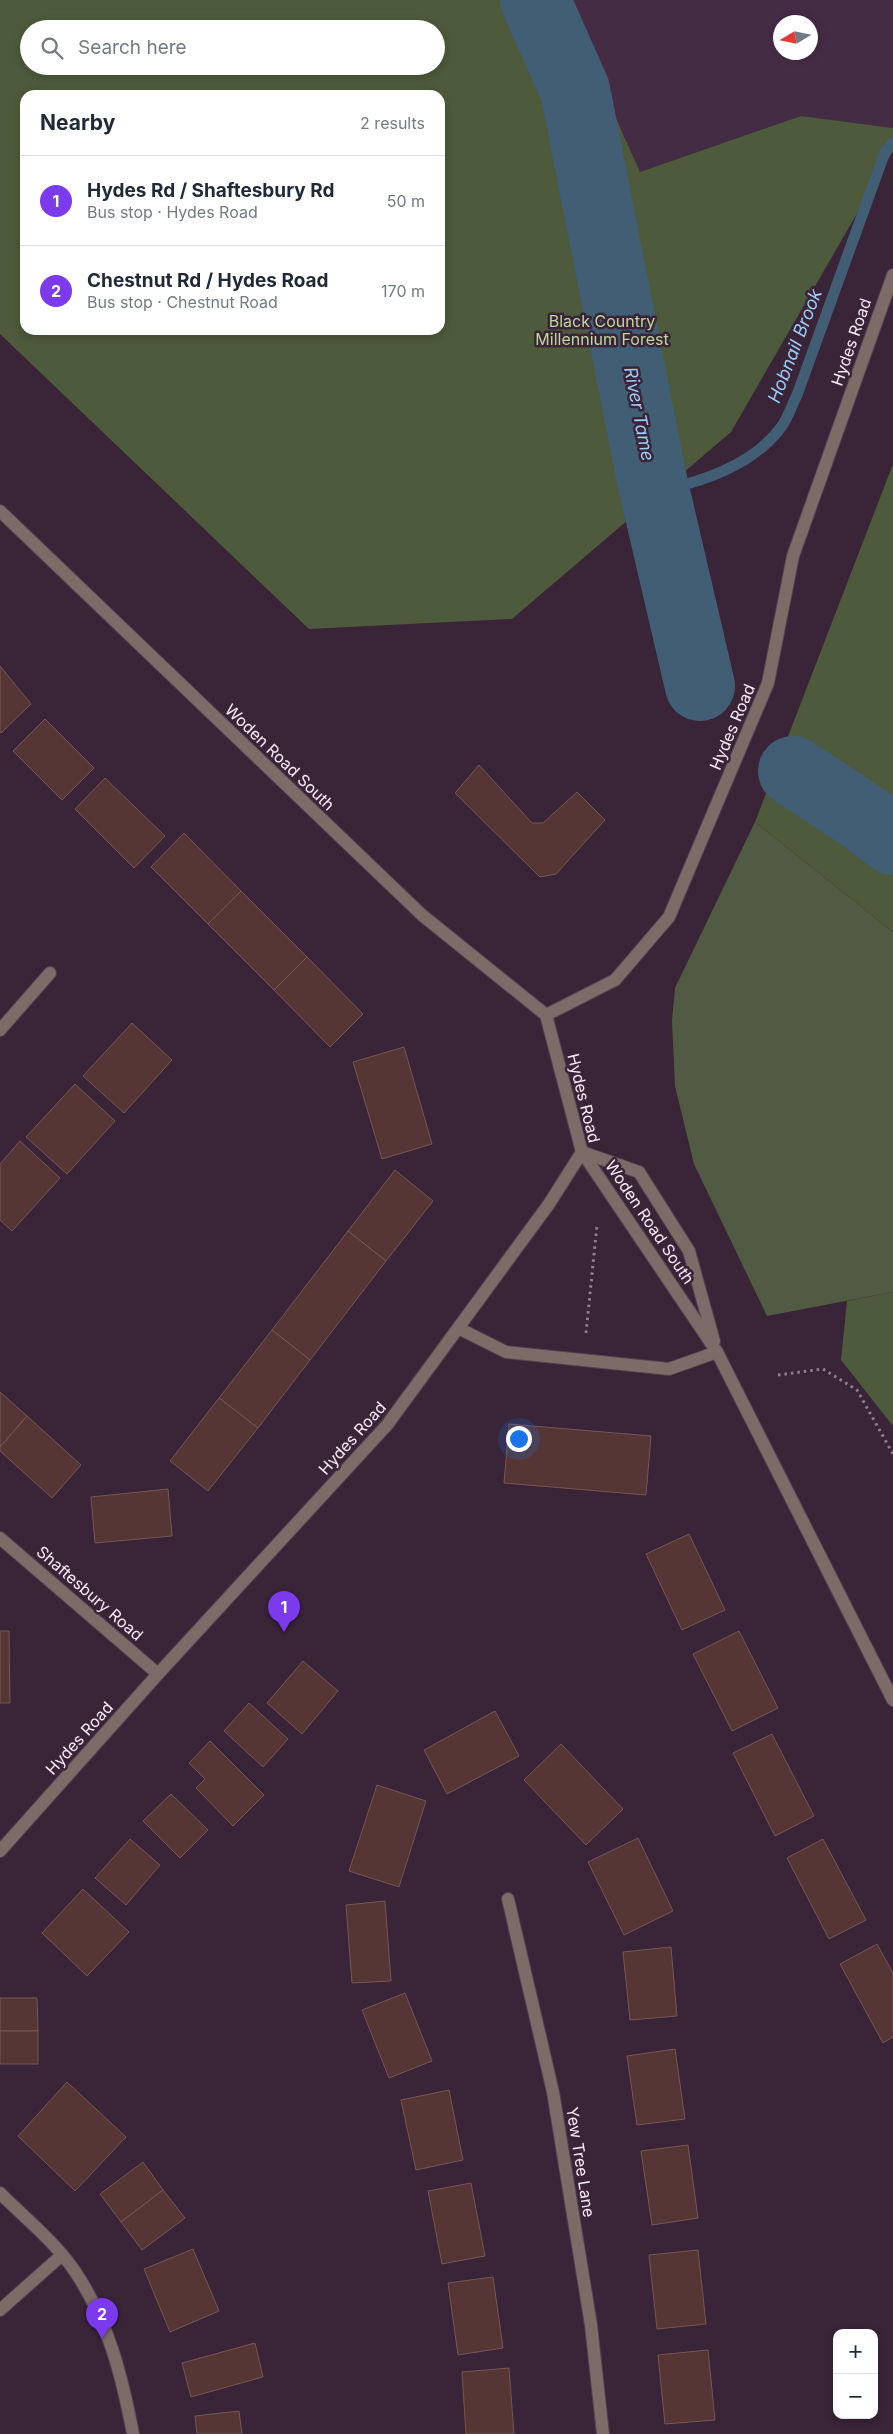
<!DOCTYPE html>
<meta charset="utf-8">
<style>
:root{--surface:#fff;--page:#f2f2f3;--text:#1f2937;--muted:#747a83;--line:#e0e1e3;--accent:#7c3aed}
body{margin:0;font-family:Inter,sans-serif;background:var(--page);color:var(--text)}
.controls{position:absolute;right:15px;bottom:15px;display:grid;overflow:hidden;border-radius:10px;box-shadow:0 2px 8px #0003}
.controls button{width:45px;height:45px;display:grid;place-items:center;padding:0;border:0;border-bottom:1px solid var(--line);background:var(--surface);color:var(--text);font:25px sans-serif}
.compass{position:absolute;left:773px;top:15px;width:45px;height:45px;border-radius:50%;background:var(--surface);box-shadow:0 2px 8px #0003;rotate:260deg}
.you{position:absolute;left:518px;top:1438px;width:18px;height:18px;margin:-12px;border:4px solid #fff;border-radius:50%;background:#1a73e8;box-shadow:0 0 0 8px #1a73e833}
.badge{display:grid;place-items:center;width:32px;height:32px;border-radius:50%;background:var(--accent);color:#fff;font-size:16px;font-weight:700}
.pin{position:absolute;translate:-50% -41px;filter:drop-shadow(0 1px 2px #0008)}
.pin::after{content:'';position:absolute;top:26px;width:18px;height:15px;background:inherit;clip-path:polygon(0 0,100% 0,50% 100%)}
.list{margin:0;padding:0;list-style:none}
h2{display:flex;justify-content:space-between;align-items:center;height:65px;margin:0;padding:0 20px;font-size:21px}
h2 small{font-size:16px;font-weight:400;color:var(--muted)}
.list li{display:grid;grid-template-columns:32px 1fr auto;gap:15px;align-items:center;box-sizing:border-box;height:90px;padding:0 20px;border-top:1px solid var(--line)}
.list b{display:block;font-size:19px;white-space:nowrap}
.list p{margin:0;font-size:16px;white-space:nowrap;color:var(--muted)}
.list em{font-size:16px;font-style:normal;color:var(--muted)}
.icon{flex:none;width:28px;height:28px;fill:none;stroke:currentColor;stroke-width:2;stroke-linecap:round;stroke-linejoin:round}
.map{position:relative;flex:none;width:893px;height:2434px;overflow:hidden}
.search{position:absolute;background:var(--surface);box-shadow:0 2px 8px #0003;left:20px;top:20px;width:425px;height:55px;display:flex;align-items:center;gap:12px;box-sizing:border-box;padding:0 18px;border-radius:28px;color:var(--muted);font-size:19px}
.panel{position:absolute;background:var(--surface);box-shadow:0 2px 8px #0003;left:20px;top:90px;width:425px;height:245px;border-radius:15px}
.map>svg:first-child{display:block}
.built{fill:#452c45;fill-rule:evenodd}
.green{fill:#515b44}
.forest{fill:#4d5a3b;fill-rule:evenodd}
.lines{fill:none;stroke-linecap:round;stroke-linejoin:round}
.stream{stroke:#415e75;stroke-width:11}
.river{stroke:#415e75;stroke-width:70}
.building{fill:#553635;stroke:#785655}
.service-casing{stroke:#544053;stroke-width:14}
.minor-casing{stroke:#544053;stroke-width:14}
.tertiary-casing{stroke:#544053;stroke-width:14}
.path{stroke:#8f7e8e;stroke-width:3;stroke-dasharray:2.5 4;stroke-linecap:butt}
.service{stroke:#7c6b66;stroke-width:12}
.minor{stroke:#7c6b66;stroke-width:12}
.tertiary{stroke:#7c6b66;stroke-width:12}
.labels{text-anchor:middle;stroke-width:5;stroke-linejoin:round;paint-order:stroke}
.park-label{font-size:16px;fill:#bfd79d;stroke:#392438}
.street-label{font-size:16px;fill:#f9ebf8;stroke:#392438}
.water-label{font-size:18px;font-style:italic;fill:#99cef8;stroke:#392438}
</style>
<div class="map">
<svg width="893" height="2434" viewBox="0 0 893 2434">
<rect width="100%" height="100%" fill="#392438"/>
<path class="built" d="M563,0H893V128L801,116L640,172ZM780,22H810V52H780Z"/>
<polygon class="green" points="755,822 893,932 893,1292 767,1316 694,1164 675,1086 672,1021 675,988"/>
<g class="forest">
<path d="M0,0H563L640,172L801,116L893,128V151L731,432L512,619L309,629L0,334ZM29,29H436V66H29ZM25,95H440V330H25Z"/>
<polygon points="893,464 893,932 755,822"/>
<polygon points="893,1292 893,1426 841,1360 847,1301"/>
</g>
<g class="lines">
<path class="stream" d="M655,492C701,482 753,466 782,426C788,417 792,405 797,395L885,152L893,143"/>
<g class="river">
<polyline points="535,0 575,90 652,480 700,686"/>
<polyline points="793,771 866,819 893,840"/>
</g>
</g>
<g class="building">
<polygon points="0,666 31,704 1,733 0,732"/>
<polygon points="45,719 94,768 62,800 13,751"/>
<polygon points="479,765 532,823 543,823 577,792 605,820 556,874 540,877 455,793"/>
<polygon points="105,778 165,836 134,868 75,809"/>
<polygon points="184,833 241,891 208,924 151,867"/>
<polygon points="241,891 307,957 274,990 208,924"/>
<polygon points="307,957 363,1014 330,1047 274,990"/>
<polygon points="132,1023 172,1060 124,1113 83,1076"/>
<polygon points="404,1047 432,1144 382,1159 353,1062"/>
<polygon points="75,1084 115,1121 67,1174 26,1137"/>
<polygon points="20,1141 60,1178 12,1231 0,1220 0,1164"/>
<polygon points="395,1170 433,1201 386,1261 348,1231"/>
<polygon points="348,1231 386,1261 310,1360 272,1330"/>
<polygon points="272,1330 310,1360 258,1428 219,1398"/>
<polygon points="0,1392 27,1416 0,1447"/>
<polygon points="219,1398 258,1428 208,1491 170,1461"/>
<polygon points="27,1416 81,1465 52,1498 0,1451 0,1447"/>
<polygon points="509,1424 651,1436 646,1495 504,1483"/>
<polygon points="168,1489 172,1536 95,1543 91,1497"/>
<polygon points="689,1534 725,1610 682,1630 646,1554"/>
<polygon points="0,1631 9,1631 10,1703 0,1703"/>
<polygon points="739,1631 778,1708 732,1731 693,1654"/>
<polygon points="303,1661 338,1691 302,1734 267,1703"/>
<polygon points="249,1703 288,1739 263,1767 224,1731"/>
<polygon points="495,1711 519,1756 447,1794 424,1750"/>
<polygon points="772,1734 814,1816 775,1836 733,1753"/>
<polygon points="210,1741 264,1795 233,1826 196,1788 205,1779 189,1763"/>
<polygon points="561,1744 623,1809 586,1845 524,1780"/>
<polygon points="377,1785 426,1801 399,1887 349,1871"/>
<polygon points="171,1794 208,1830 180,1858 143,1821"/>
<polygon points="638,1838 673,1911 624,1935 588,1862"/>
<polygon points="130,1839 160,1865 126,1905 95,1878"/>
<polygon points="823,1839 866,1920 829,1939 787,1858"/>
<polygon points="83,1889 129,1932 87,1976 42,1933"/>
<polygon points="385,1901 391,1981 352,1983 346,1905"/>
<polygon points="877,1944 893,1973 893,2037 883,2043 840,1964"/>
<polygon points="671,1947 677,2016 630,2020 623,1952"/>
<polygon points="405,1993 432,2061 389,2078 362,2010"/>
<polygon points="0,1998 37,1998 38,2031 0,2031"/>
<rect x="0" y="2031" width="38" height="33"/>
<polygon points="675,2049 685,2119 637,2125 627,2056"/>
<polygon points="67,2082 126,2137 75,2191 18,2136"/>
<polygon points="449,2090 463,2160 416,2170 401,2100"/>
<polygon points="688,2145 698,2218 652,2225 641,2151"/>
<polygon points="143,2162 163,2190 121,2222 100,2194"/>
<polygon points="471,2183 485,2256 442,2264 428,2191"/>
<polygon points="163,2190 185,2218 142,2250 121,2222"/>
<polygon points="193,2249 219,2311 170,2332 144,2269"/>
<polygon points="698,2250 706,2324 657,2329 649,2255"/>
<polygon points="493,2277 503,2348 458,2355 448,2283"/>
<polygon points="255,2343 263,2377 191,2397 182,2363"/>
<polygon points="708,2350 715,2420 665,2424 658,2355"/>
<polygon points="509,2368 514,2434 466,2434 462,2372"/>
<polygon points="239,2411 242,2434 197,2434 195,2416"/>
</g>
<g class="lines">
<g class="service-casing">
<g id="service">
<polyline points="460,1329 506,1352 669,1369 717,1352"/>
<polyline points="0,2310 62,2255"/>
</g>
</g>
<g class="minor-casing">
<g id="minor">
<polyline points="0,511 422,915 546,1015"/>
<polyline points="0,1030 50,973"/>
<polyline points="0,1538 158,1674"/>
<polyline points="508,1899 553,2092 591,2325 603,2434"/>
<path d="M0,2193C25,2218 54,2241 74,2270C108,2320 122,2376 133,2434"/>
</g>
</g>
<g class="tertiary-casing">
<g id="tertiary">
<polyline points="893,275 793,556 768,683 669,917 615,980 546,1015 582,1152 717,1352 893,1700"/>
<polyline points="582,1152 639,1172 689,1251 714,1341"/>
<polyline points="0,1851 158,1674 387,1425 549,1204 582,1152"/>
</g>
</g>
<g class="path">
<polyline points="586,1333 597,1225"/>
<polyline points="778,1375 823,1369 857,1390 893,1454"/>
</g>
<use href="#service" class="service"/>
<use href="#minor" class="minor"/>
<use href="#tertiary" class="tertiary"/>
</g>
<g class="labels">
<g class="park-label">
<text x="602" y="327">Black Country<tspan x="602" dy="18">Millennium Forest</tspan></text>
</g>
<g class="street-label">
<text transform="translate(851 342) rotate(-71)" y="6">Hydes Road</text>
<text transform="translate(732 727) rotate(-67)" y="6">Hydes Road</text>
<text transform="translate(280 757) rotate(44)" y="6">Woden Road South</text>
<text transform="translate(584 1098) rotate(76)" y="6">Hydes Road</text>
<text transform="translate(650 1222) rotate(56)" y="6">Woden Road South</text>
<text transform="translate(352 1438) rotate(-48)" y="6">Hydes Road</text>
<text transform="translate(90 1593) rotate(41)" y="6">Shaftesbury Road</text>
<text transform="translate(79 1738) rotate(-48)" y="6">Hydes Road</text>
<text transform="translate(581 2162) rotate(81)" y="6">Yew Tree Lane</text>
</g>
<g class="water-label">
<text transform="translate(795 346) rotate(-69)" y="6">Hobnail Brook</text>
<text transform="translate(639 414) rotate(79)" y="6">River Tame</text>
</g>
</g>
</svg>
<div class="controls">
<button>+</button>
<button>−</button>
</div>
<svg class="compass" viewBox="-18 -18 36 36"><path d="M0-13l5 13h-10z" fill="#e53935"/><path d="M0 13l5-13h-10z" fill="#747a83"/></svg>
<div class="you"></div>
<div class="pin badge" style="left:284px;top:1632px">1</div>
<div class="pin badge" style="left:102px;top:2339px">2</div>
<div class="search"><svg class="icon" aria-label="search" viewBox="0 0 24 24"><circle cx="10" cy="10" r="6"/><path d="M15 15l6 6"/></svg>Search here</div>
<section class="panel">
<h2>Nearby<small>2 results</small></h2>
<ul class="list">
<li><span class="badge">1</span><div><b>Hydes Rd / Shaftesbury Rd</b><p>Bus stop · Hydes Road</p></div><em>50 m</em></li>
<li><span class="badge">2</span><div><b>Chestnut Rd / Hydes Road</b><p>Bus stop · Chestnut Road</p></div><em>170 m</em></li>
</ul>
</section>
</div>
